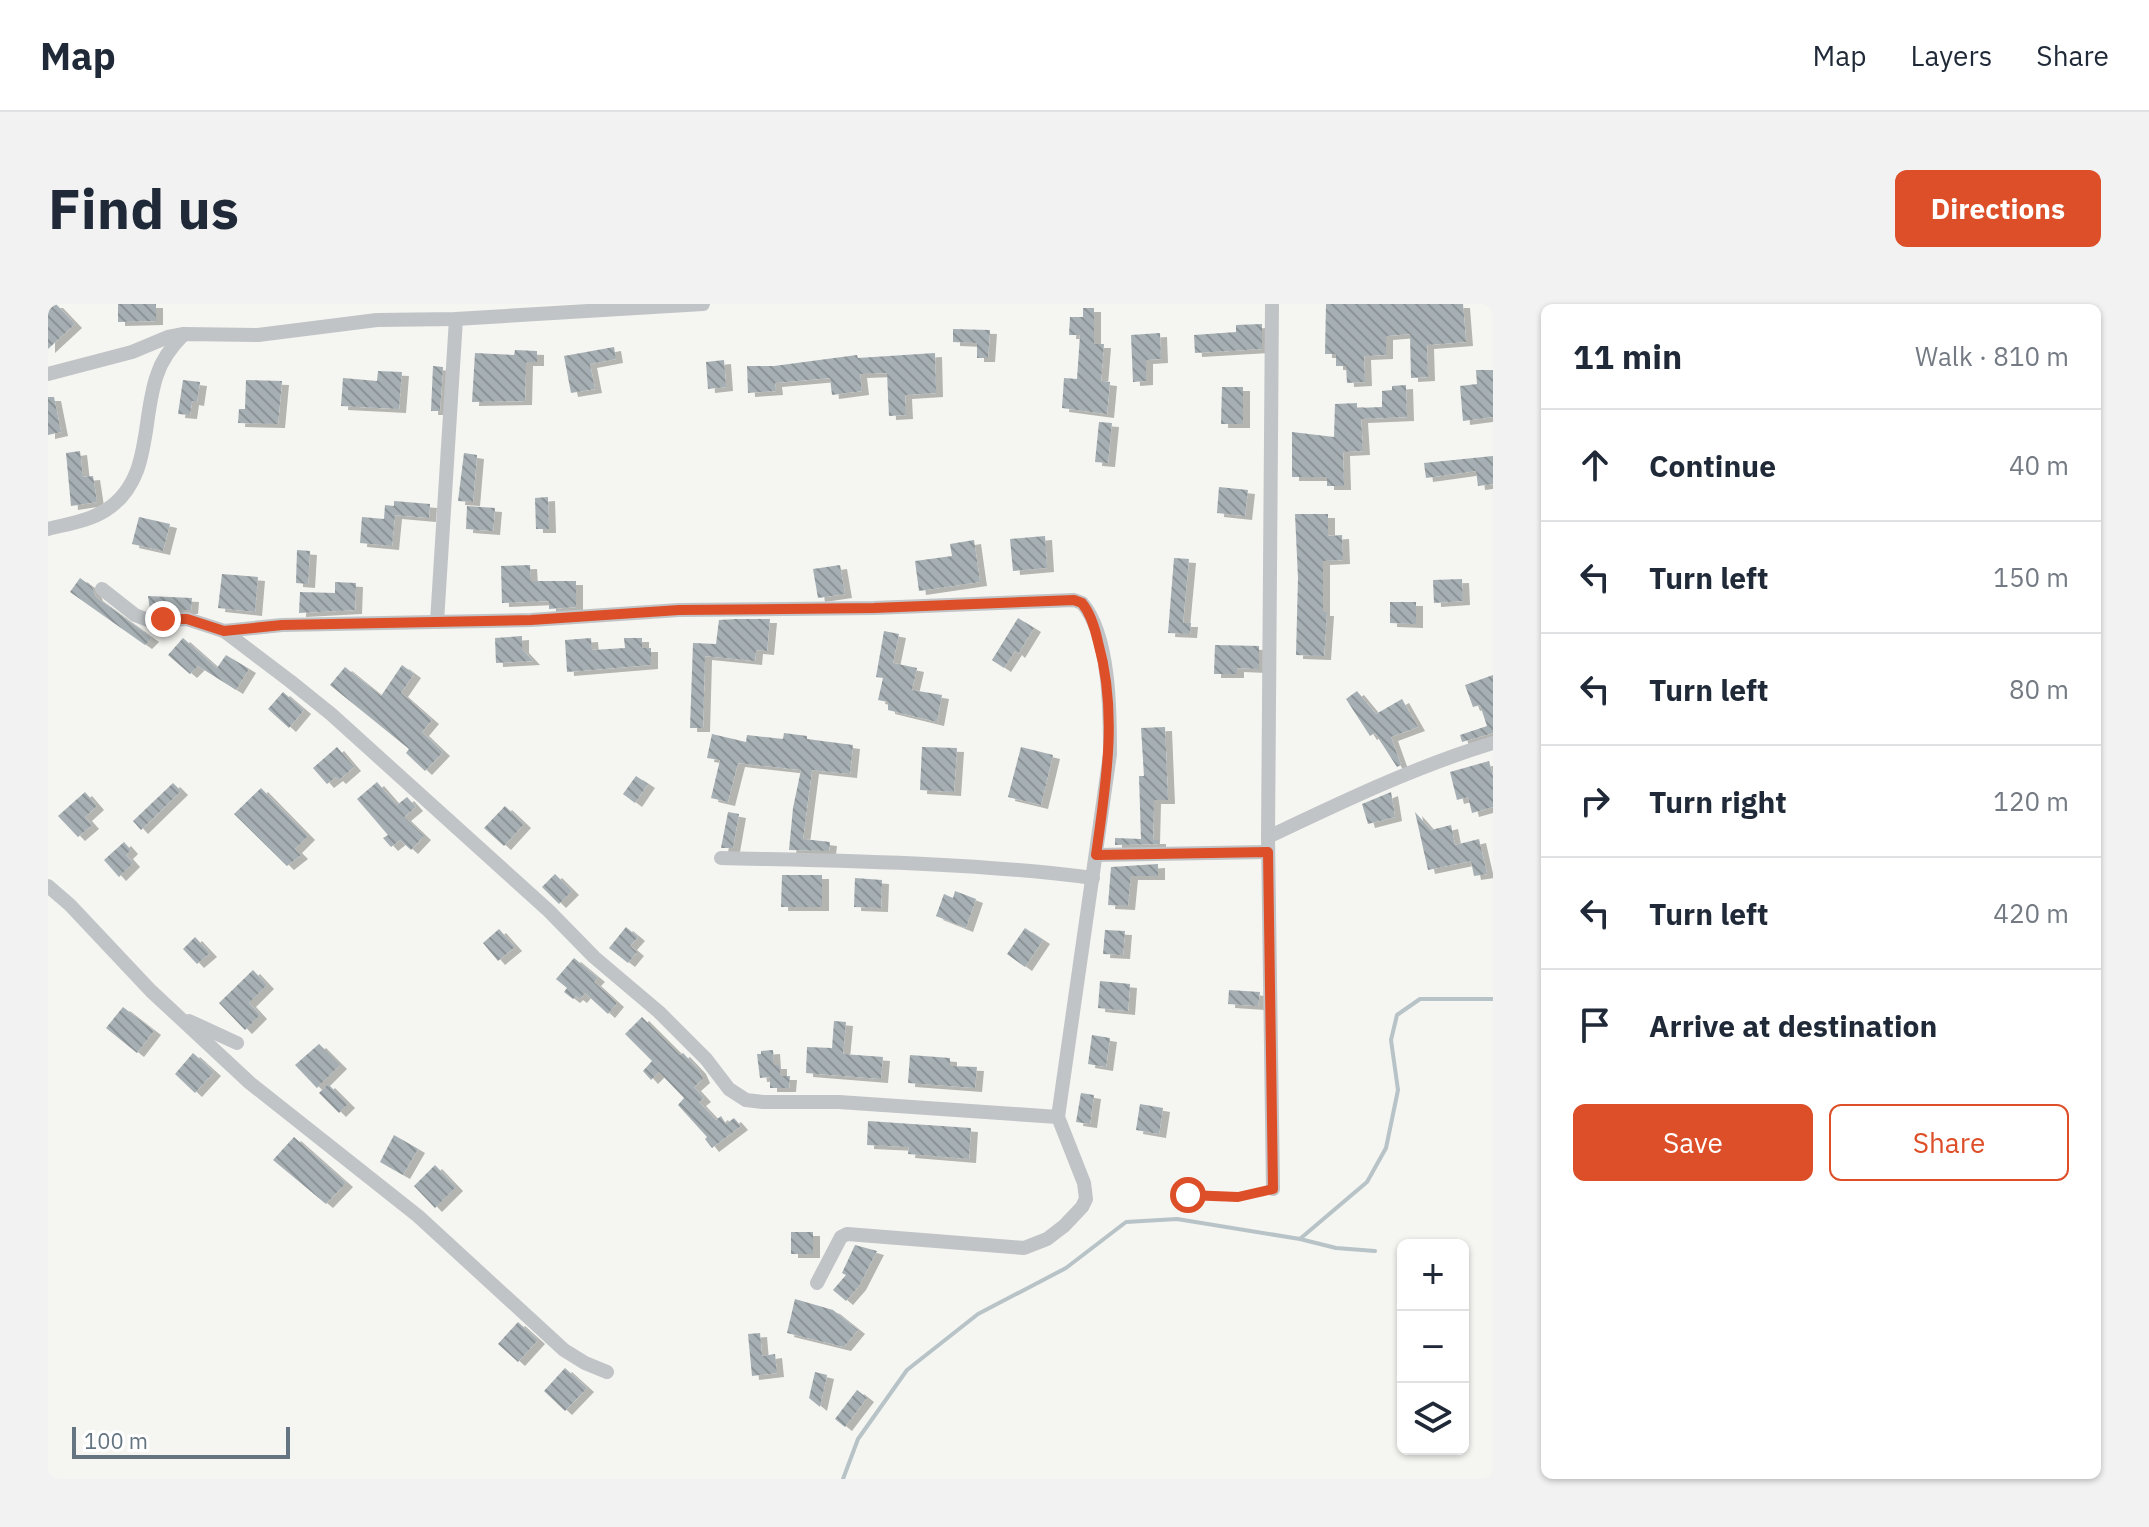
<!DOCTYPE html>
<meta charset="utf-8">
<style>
:root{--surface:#fff;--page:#f2f2f3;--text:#1f2937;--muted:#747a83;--line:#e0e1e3;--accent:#dd4f29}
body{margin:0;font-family:"IBM Plex Sans",sans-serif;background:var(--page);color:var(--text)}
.controls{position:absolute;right:24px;bottom:24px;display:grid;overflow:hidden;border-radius:12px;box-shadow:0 2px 6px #0004}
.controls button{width:72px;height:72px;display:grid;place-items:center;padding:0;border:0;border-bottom:2px solid var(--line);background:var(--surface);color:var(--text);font:40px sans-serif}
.scale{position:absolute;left:24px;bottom:20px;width:218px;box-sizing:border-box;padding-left:8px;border:4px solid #647581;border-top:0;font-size:22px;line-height:28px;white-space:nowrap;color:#647581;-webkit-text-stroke:6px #fff;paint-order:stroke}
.stop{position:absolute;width:24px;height:24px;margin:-18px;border:6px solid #dd4f29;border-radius:50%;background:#fff}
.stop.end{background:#dd4f29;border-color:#fff;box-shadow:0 2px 8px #0008}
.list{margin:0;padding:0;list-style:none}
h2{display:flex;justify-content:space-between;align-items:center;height:104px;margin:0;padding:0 32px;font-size:34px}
h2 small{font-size:26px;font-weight:400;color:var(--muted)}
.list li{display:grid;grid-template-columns:52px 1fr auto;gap:24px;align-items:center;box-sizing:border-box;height:112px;padding:0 32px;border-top:2px solid var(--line)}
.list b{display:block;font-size:30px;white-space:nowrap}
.list em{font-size:26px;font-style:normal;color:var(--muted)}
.actions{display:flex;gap:16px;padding:24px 32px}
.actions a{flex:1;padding:18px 0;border:2px solid var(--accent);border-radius:12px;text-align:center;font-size:28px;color:var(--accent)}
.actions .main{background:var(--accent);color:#fff}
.icon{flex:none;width:44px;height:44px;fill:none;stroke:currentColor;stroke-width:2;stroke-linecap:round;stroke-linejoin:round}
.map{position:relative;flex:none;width:1445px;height:1175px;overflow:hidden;border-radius:12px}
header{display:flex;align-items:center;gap:48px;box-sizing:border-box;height:112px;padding:0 40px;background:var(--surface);border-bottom:2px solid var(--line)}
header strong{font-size:38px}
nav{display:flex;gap:44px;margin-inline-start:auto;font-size:28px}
.intro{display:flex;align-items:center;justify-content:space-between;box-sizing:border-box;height:192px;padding:0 48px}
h1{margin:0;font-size:56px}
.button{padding:20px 36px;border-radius:12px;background:var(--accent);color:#fff;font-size:28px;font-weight:700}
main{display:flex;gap:48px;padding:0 48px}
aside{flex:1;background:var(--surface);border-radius:12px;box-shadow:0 2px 6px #0004}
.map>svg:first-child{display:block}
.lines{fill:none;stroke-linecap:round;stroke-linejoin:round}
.stream{stroke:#b7c3c7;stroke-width:4}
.building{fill:url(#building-back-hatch);filter:url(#shadow)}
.path{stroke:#babcbe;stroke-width:3;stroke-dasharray:4 4;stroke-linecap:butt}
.street{stroke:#c0c4c7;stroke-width:14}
.route{stroke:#dd4f29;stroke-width:10}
</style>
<header>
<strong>Map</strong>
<nav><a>Map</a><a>Layers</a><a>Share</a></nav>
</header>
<div class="intro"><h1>Find us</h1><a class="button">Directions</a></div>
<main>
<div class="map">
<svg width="1445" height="1175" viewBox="0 0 1445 1175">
<defs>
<pattern id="building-back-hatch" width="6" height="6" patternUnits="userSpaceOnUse" patternTransform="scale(2)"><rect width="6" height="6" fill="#a6afb3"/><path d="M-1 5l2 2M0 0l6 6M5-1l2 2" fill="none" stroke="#8b9397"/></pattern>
<filter id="shadow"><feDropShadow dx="7" dy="4" stdDeviation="0" flood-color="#0004"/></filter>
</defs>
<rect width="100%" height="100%" fill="#f5f5f1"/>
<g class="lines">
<g class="stream">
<polyline points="1253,934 1319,878 1338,844 1350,786 1343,736 1349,711 1372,695 1445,695"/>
<polyline points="795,1175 810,1135 859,1066 930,1010 1018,964 1078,918 1129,915 1252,935 1288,944 1327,947"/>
</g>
</g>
<g class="building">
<polygon points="0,0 8,0 27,20 0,45"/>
<polygon points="70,0 108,0 108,17 70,18"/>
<polygon points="1278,0 1415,0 1418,38 1379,41 1380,73 1363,74 1362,30 1338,32 1338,51 1316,52 1317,78 1299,79 1298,62 1288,62 1288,50 1277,50"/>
<polygon points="1035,4 1046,4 1046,40 1056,40 1053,77 1062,78 1059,110 1014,104 1016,74 1029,75 1032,31 1021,31 1022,13 1035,13"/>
<polygon points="1214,20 1214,45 1147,49 1146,31 1188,28 1188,21"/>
<polygon points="905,25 942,26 940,54 929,54 929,39 905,38"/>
<polygon points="1112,29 1113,55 1098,56 1098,77 1085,78 1083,31"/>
<polygon points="566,43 568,55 542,60 547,85 523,89 516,52"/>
<polygon points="467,46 489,47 489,58 478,58 477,97 424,98 427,49 466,51"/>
<polygon points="887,49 888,89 857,91 858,111 841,112 839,69 812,70 814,87 784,91 782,74 727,79 728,87 700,89 699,62 726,62 809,51 810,54"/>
<polygon points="676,56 678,83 660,85 658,58"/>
<polygon points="385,62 395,63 392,107 383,107"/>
<polygon points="1428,66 1445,66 1445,113 1415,117 1412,82 1429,80"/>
<polygon points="330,67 354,68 351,105 293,102 295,74 329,77"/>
<polygon points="135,76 152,78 149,98 144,97 142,111 130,110"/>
<polygon points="198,76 234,77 230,120 190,119 191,105 197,105"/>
<polygon points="1358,81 1359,113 1313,115 1315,147 1295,148 1296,182 1279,182 1279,173 1244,173 1244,128 1286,133 1287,100 1309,99 1309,104 1334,103 1334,87 1344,86 1344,82"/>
<polygon points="1174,83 1195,83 1195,120 1173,120"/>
<polygon points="0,93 6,93 13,128 0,131"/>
<polygon points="1051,118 1064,119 1060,159 1047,158"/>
<polygon points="32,147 35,173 45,172 49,198 23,202 18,149"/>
<polygon points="416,149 429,151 425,198 410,197"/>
<polygon points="1445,152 1445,180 1430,182 1428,167 1378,174 1376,159"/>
<polygon points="1171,183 1200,186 1197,212 1169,209"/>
<polygon points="500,193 501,225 488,225 487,194"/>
<polygon points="346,197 382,200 381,214 347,211 344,242 312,239 314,213 336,215 337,201 346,202"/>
<polygon points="419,202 447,204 445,227 418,225"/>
<polygon points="1247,210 1280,210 1280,232 1294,231 1295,256 1275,257 1275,308 1279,308 1276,352 1248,351 1250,274"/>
<polygon points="91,213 122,220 115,247 84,240"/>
<polygon points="997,232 999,264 965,267 962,235"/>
<polygon points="926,236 932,278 871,287 867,257 904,252 902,240"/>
<polygon points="249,246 262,247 260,280 248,279"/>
<polygon points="1126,254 1141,255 1135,319 1143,319 1142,330 1120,329"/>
<polygon points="482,261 483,277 528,277 528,303 501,305 501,297 454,299 453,262"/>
<polygon points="792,261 797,290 770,294 765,265"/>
<polygon points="174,270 210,273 207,308 170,304"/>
<polygon points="32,274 44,283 48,293 104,334 97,341 22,288"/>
<polygon points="1414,275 1415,297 1386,299 1385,276"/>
<polygon points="287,278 308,279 307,306 251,309 252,288 287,289"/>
<polygon points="100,292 144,294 143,306 102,306"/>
<polygon points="1342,298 1368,298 1368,320 1342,319"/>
<polygon points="970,314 986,324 970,350 967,347 956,364 944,356"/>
<polygon points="687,315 722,315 719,347 708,346 707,357 657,352 655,424 642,424 645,339 668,340 671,316"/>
<polygon points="836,327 851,330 845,359 869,364 864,386 894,391 889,418 840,406 840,398 830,396 835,374 828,373"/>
<polygon points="474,332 474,345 485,357 448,359 447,334"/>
<polygon points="135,334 169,364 178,351 201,365 188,386 150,362 142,370 120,351"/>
<polygon points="543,334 544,346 577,344 576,334 594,334 594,344 603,344 603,361 519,368 517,336"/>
<polygon points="1167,341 1211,342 1211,365 1189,364 1189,370 1166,370"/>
<polygon points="354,361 366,370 353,389 384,416 374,428 395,448 377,467 358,449 361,445 282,381 297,363 333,392"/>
<polygon points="1445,371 1445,429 1414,438 1412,431 1439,422 1432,401 1425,403 1417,381"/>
<polygon points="1309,387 1328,410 1354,395 1370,423 1343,433 1353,461 1349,463 1327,429 1322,432 1298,395"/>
<polygon points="235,388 256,406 241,424 220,405"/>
<polygon points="1117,423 1120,496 1106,496 1105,536 1111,536 1111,540 1067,541 1067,534 1093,535 1091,472 1096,472 1093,424"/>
<polygon points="736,429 759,432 759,435 805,441 802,470 764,466 755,535 782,538 781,547 741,546 745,504 753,466 690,459 680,498 663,494 672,456 659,454 664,430 698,438 699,431 735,435"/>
<polygon points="289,443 306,463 291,476 288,473 279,480 265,464"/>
<polygon points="874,443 909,444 906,488 872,486"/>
<polygon points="973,443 1005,451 993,501 960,493"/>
<polygon points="1441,457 1445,472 1445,503 1424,509 1420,493 1409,496 1402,468"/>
<polygon points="588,472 600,480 587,499 575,490"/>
<polygon points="329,478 349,501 359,493 368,503 356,513 376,532 363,546 352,536 343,543 335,534 340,531 309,495"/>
<polygon points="125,479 133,487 93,526 85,517"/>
<polygon points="213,484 260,532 247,545 253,551 239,562 186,510"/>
<polygon points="37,488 49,502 37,513 44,521 30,533 10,512"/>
<polygon points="1343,488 1347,513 1320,520 1314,500"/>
<polygon points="457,502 476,520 456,542 436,524"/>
<polygon points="680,508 691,510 685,544 673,544"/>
<polygon points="1367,508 1383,526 1403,521 1407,541 1431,535 1439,570 1426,572 1423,557 1380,566"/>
<polygon points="76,538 83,546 78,551 85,559 71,573 56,556"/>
<polygon points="1110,560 1110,572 1083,572 1080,602 1060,601 1063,563"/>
<polygon points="507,570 524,587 511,600 494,583"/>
<polygon points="734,571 774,571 774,603 733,603"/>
<polygon points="807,574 834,576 833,604 806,603"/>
<polygon points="907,587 928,595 918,624 888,612 896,590 905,594"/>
<polygon points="578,623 590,633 582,642 589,648 580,659 561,644"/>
<polygon points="977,624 995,636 977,663 959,650"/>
<polygon points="451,625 467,643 450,657 435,639"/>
<polygon points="1057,626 1077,627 1075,651 1055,650"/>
<polygon points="147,633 162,649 149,660 135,645"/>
<polygon points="526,654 550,674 546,678 569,699 560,710 537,689 532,695 528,692 525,695 516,688 519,684 508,675"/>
<polygon points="205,666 219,681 201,699 212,711 197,726 171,699"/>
<polygon points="1052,677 1082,680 1080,707 1050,704"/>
<polygon points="1181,686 1212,688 1210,702 1180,700"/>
<polygon points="75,703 106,727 89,749 58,724"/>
<polygon points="594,713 632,751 635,749 651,766 655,775 646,783 656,794 651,798 668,816 673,812 678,820 686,814 693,822 664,844 657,835 659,833 630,801 636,794 611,768 603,776 595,767 604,757 577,730"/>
<polygon points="786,717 798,718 795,750 835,753 833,775 758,769 759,743 784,744"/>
<polygon points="1044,731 1062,734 1058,763 1040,760"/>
<polygon points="271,740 292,761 269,784 247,761"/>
<polygon points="725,746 726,761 732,761 732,772 742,772 741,784 722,784 722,773 712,774 709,750 713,750 713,747"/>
<polygon points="145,749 166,768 147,789 127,770"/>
<polygon points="862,751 902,754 902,762 929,763 927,784 860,779"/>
<polygon points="280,780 300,800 291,809 271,789"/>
<polygon points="1033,789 1046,791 1042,820 1028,818"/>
<polygon points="1092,800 1115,804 1111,830 1088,826"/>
<polygon points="820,817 923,824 921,855 860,850 861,843 819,841"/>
<polygon points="346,831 370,845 355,871 332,858"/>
<polygon points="246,833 298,879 278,900 225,856"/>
<polygon points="387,861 408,883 387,904 366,882"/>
<rect x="743" y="928" width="22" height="22"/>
<polygon points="807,941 829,947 811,982 798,997 785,986 798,971 794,969"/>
<polygon points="747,995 785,1006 810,1026 796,1043 739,1029"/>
<polygon points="470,1018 490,1036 470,1058 450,1040"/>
<polygon points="712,1029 714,1052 727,1050 729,1069 704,1072 700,1030"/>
<polygon points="517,1064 539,1084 517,1107 496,1087"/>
<polygon points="767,1068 779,1071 772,1103 761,1094"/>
<polygon points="809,1086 819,1094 797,1123 787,1115"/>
</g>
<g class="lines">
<polyline class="path" points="1140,891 1190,893 1212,890"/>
<g class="street">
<polyline points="1224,0 1220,533 1225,885"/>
<polyline points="0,70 84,48 120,33 136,30 210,31 329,16 408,15 655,0"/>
<path d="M0,225C19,220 41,217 58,206C105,176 93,116 109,71C114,55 124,42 136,30"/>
<polyline points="54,285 87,311 100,316 139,315 176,327 242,377 283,410 501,607 546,653 611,708 658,755 681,785 698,796 715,798 791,798 1010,813"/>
<polyline points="389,318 408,15"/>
<path d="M176,327L234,321L483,316L631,306L826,304L1026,296L1034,299C1062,331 1062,408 1062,450L1010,813L1036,879L1038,895L1034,903L1016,922L999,935L976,944L799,930L793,933L769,979"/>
<path d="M1220,533C1294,498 1366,463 1445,439"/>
<polyline points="1048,551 1220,548"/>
<path d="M673,554C796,557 922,558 1045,574"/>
<polyline points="0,582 22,601 103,687 202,779 370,912 516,1046 537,1059 559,1068"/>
<polyline points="141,717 189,739"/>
</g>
</g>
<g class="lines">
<path class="route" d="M115,315H139L176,327L234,321L483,316L631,306L826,304L1026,296L1034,299C1043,310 1047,324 1050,338C1070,409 1058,479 1048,551L1220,548L1225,885L1190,893L1140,891"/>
</g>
</svg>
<div class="controls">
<button>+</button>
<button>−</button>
<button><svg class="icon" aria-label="layers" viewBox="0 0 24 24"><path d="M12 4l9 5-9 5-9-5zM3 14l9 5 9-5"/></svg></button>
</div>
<div class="scale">100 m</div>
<div class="stop" style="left:1140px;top:891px"></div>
<div class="stop end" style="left:115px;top:315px"></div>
</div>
<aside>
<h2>11 min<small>Walk · 810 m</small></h2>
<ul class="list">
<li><svg class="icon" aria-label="ahead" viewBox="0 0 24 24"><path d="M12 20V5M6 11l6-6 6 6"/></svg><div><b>Continue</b></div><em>40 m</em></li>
<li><svg class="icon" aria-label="left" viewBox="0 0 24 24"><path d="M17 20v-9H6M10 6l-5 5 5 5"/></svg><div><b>Turn left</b></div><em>150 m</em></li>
<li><svg class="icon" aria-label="left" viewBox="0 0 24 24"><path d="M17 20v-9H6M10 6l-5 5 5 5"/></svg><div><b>Turn left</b></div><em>80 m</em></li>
<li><svg class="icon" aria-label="right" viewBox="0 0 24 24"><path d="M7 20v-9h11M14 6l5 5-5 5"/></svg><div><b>Turn right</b></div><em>120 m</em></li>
<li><svg class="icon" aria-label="left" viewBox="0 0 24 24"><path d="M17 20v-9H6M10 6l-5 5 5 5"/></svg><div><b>Turn left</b></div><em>420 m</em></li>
<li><svg class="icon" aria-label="arrive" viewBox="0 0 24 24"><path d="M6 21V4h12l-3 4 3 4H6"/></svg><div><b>Arrive at destination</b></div></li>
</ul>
<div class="actions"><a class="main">Save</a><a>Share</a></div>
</aside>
</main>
